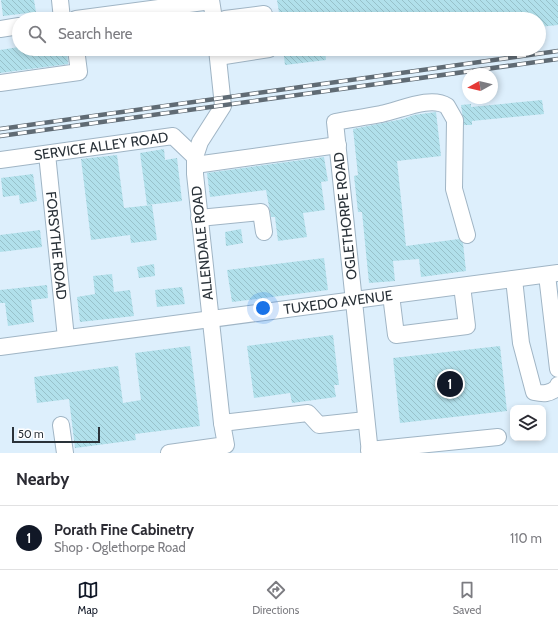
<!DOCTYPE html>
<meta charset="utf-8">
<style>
:root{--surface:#fff;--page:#f2f2f3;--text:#2b2b33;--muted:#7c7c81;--line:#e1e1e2;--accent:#111827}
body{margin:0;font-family:Cabin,sans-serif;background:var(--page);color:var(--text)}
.controls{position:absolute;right:12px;bottom:12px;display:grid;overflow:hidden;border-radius:8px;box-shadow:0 2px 6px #0003}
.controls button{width:36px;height:36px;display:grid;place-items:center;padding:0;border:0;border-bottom:1px solid var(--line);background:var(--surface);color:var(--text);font:20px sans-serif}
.compass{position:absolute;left:462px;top:68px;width:36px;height:36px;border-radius:50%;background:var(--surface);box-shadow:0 2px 6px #0003;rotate:262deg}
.scale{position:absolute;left:12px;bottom:10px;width:88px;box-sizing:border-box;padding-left:4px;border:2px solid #2a3239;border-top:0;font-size:11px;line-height:14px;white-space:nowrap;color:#2a3239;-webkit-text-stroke:3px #fff;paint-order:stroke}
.you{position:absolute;left:263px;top:308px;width:14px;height:14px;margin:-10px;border:3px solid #fff;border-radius:50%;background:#1a73e8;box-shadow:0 0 0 6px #1a73e833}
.badge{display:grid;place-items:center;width:26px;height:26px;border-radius:50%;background:var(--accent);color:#fff;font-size:13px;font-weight:700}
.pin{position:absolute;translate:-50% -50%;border:2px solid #fff;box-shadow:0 1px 4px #0006}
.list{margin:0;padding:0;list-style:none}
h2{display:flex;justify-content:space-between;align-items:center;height:52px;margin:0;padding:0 16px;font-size:17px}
h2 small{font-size:13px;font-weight:400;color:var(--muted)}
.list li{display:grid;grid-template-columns:26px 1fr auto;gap:12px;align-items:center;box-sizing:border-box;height:64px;padding:0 16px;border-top:1px solid var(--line)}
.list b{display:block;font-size:15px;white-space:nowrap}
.list p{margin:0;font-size:13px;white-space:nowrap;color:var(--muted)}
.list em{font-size:13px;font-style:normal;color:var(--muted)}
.icon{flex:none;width:22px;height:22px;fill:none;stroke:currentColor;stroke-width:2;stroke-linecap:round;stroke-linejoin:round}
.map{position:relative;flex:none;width:558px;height:453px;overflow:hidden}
.search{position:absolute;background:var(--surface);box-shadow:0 2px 6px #0003;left:12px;right:12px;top:12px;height:44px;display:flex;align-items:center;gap:10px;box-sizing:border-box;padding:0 14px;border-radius:22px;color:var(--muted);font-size:15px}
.sheet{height:116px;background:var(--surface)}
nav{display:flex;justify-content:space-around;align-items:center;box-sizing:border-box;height:56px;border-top:1px solid var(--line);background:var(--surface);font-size:11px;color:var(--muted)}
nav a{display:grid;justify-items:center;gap:2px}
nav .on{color:var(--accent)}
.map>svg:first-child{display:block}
.building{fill:url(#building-back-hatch)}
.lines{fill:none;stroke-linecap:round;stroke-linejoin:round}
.minor-casing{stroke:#a0b5c5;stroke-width:18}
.minor{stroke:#fff;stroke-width:16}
.rail-casing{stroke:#606b74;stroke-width:4.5}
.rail{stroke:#fff;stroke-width:3;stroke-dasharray:9;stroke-linecap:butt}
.labels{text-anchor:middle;stroke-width:3;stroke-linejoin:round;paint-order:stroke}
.street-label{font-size:14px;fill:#2a3239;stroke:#fff}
</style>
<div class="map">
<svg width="558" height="453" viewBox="0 0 558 453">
<defs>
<pattern id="building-back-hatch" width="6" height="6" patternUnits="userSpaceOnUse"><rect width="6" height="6" fill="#b1e0eb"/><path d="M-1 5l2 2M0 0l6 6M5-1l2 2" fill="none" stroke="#98c1ca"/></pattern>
</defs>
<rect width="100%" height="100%" fill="#ddeffc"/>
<g class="building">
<polygon points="1,0 34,0 36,12 3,16"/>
<polygon points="277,0 558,0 558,25 539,27 539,19 280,19"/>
<polygon points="19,47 19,49 67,49 68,64 0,73 0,50"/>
<polygon points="283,49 325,49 326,60 285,65"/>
<polygon points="542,100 544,114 472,121 472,125 464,125 461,105 471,104 471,107"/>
<polygon points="436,112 441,156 397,161 406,246 459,239 463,243 466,271 421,277 419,259 393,261 395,281 369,283 362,212 358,212 354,176 358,175 353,129 403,119 414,115"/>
<polygon points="164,149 165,160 177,158 182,201 147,205 140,153"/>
<polygon points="117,155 124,208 152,205 157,240 131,243 130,235 91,240 81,159"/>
<polygon points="324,157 328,181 321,182 325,210 303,213 307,237 278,241 275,217 271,217 266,190 210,197 207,173"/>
<polygon points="33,174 37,201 20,204 19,195 3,197 1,178"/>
<polygon points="241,229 243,243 226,246 225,232"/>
<polygon points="40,230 42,247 0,252 0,235"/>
<polygon points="324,258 328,290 232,302 227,270"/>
<polygon points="154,264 155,276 139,278 137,267"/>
<polygon points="112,274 114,292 130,290 134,316 80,322 77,297 95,294 93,276"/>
<polygon points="47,285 48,298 31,300 34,322 8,326 5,303 0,303 0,290"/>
<polygon points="182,287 185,304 157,307 155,290"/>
<polygon points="333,335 339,385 334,385 336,397 292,403 290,393 254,398 247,346"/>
<polygon points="190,346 200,426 135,434 136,440 75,448 69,399 37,403 34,377 118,366 123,403 141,400 135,353"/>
<polygon points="500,346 507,411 400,423 393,358"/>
</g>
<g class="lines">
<g class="minor-casing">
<g id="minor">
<polyline points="60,0 62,19"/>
<polyline points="211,0 214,19"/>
<polyline points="76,19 211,1"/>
<polyline points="225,19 264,14 265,19"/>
<polyline points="0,29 19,26"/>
<polyline points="218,57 269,49"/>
<polyline points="0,83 79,72 76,49"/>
<path id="s1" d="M47,154L66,338"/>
<path id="s2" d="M0,160L173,136L195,157"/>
<polyline points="195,165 338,145"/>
<polyline points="199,218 261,212 264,232"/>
<polyline points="547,275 558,369"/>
<path d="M514,279L521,343L534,392C544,394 549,394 557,388L558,385"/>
<polyline points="391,295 396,335 467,326 462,286"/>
<path id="s3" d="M0,347L558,273"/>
<polyline points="222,423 308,413 319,425 366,420"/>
<polyline points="61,425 65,453"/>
<polyline points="369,450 498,437"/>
<polyline points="169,453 226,445 222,423 195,174 195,157 200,142 223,106 217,49"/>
<path d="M370,453L335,122C351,119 366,117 381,114C399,111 430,95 447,106L455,120L454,189L467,235"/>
</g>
</g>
<use href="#minor" class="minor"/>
<g class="rail-casing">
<g id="rail">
<polyline points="0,129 558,51"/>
<polyline points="0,136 558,59"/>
</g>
</g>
<use href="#rail" class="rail"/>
</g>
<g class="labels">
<g class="street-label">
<text dy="5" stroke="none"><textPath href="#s2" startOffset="102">SERVICE ALLEY ROAD</textPath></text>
<text transform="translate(345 216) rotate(-96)" y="5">OGLETHORPE ROAD</text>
<text transform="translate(202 243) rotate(-96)" y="5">ALLENDALE ROAD</text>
<text dy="5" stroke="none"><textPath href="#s1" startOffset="92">FORSYTHE ROAD</textPath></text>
<text dy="5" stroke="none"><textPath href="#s3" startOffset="341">TUXEDO AVENUE</textPath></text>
</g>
</g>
</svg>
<div class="controls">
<button><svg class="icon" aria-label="layers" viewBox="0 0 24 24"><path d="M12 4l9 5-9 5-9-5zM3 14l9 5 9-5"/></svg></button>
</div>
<svg class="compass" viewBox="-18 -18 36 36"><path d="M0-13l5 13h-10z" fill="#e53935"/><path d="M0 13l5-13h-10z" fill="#7c7c81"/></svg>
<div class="scale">50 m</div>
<div class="you"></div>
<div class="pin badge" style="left:450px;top:384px">1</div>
<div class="search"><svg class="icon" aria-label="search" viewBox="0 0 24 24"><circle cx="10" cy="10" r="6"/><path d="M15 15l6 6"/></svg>Search here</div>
</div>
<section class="sheet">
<h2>Nearby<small></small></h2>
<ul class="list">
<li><span class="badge">1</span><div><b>Porath Fine Cabinetry</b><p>Shop · Oglethorpe Road</p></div><em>110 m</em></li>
</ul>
</section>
<nav>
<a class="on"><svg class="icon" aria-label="map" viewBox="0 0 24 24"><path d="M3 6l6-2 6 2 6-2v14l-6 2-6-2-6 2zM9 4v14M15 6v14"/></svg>Map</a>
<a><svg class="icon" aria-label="directions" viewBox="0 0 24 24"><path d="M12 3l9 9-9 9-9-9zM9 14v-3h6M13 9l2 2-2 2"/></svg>Directions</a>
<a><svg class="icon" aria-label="saved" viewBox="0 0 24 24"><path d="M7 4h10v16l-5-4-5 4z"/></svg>Saved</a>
</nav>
